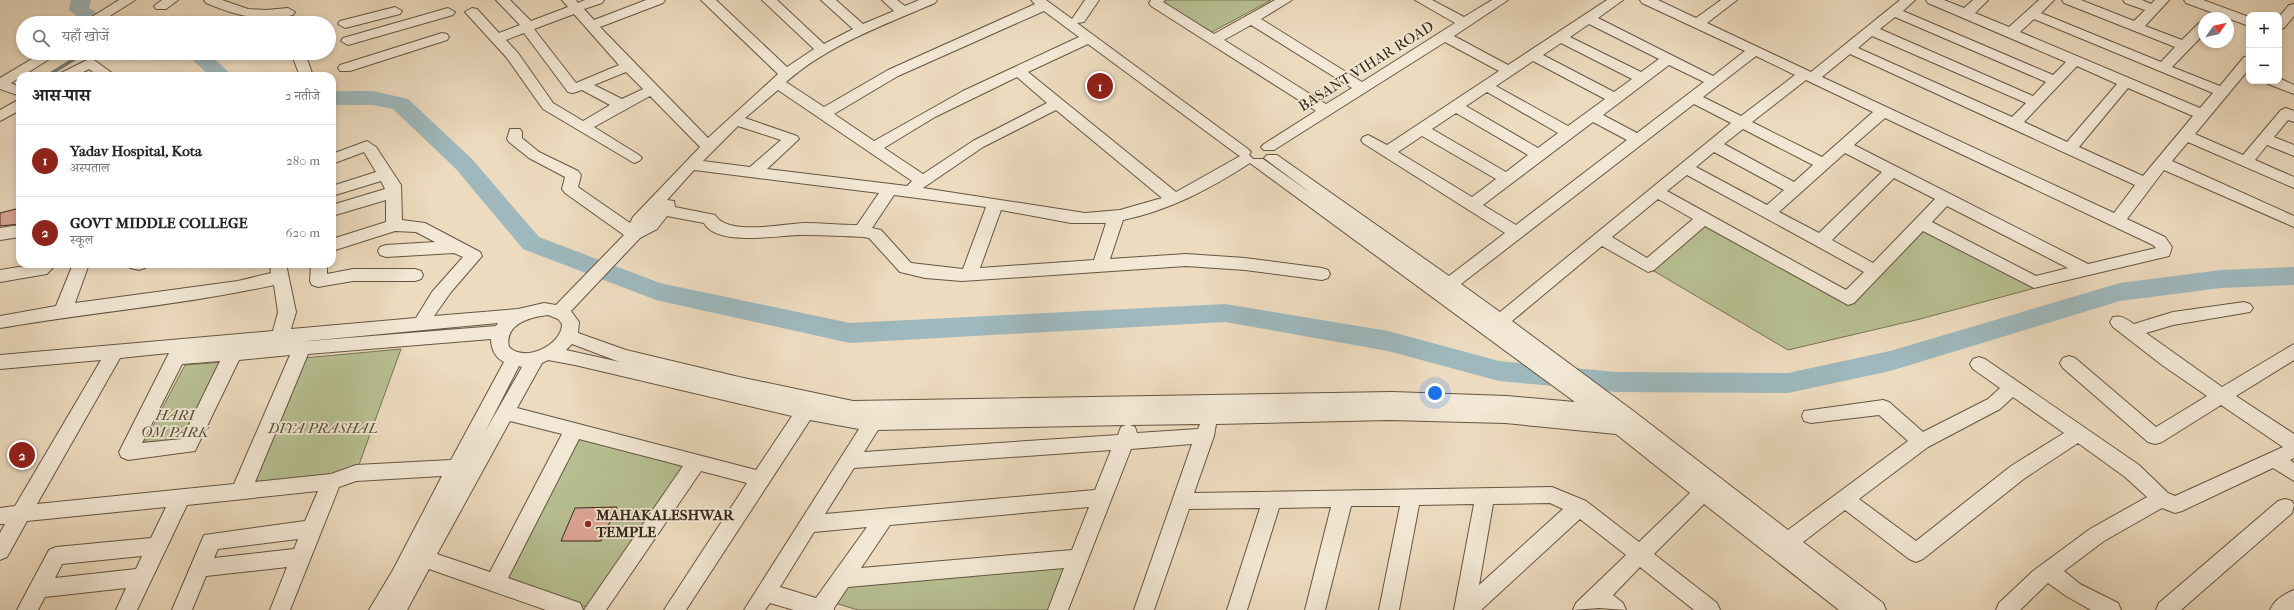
<!DOCTYPE html>
<html lang="hi">
<meta charset="utf-8">
<style>
:root{--surface:#fff;--page:#f6f6f6;--text:#222;--muted:#767676;--line:#e0e0e0;--accent:#8f2418}
body{margin:0;font-family:"IM FELL French Canon","Noto Serif Devanagari",serif;background:var(--page);color:var(--text)}
.controls{position:absolute;right:12px;top:12px;display:grid;overflow:hidden;border-radius:8px;box-shadow:0 2px 6px #0003}
.controls button{width:36px;height:36px;display:grid;place-items:center;padding:0;border:0;border-bottom:1px solid var(--line);background:var(--surface);color:var(--text);font:20px sans-serif}
.compass{position:absolute;left:2198px;top:12px;width:36px;height:36px;border-radius:50%;background:var(--surface);box-shadow:0 2px 6px #0003;rotate:56deg}
.you{position:absolute;left:1435px;top:393px;width:14px;height:14px;margin:-10px;border:3px solid #fff;border-radius:50%;background:#1a73e8;box-shadow:0 0 0 6px #1a73e833}
.badge{display:grid;place-items:center;width:26px;height:26px;border-radius:50%;background:var(--accent);color:#fff;font-size:13px;font-weight:700}
.pin{position:absolute;translate:-50% -50%;border:2px solid #fff;box-shadow:0 1px 4px #0006}
.list{margin:0;padding:0;list-style:none}
h2{display:flex;justify-content:space-between;align-items:center;height:52px;margin:0;padding:0 16px;font-size:17px}
h2 small{font-size:13px;font-weight:400;color:var(--muted)}
.list li{display:grid;grid-template-columns:26px 1fr auto;gap:12px;align-items:center;box-sizing:border-box;height:72px;padding:0 16px;border-top:1px solid var(--line)}
.list b{display:block;font-size:15px;white-space:nowrap}
.list p{margin:0;font-size:13px;white-space:nowrap;color:var(--muted)}
.list em{font-size:13px;font-style:normal;color:var(--muted)}
.icon{flex:none;width:22px;height:22px;fill:none;stroke:currentColor;stroke-width:2;stroke-linecap:round;stroke-linejoin:round}
.map{position:relative;flex:none;width:2294px;height:610px;overflow:hidden}
.search{position:absolute;background:var(--surface);box-shadow:0 2px 6px #0003;left:16px;top:16px;width:320px;height:44px;display:flex;align-items:center;gap:10px;box-sizing:border-box;padding:0 14px;border-radius:22px;color:var(--muted);font-size:15px}
.panel{position:absolute;background:var(--surface);box-shadow:0 2px 6px #0003;left:16px;top:72px;width:320px;height:196px;border-radius:12px}
.map>svg:first-child{display:block}
.green{fill:#b7c092;stroke:#777456}
.lines{fill:none;stroke-linecap:round;stroke-linejoin:round}
.stream{stroke:#757f7b;stroke-width:3.5}
.river{fill:#9eb8bd;fill-rule:evenodd}
.building{fill:#dba694;stroke:#372919}
.minor-casing{stroke:#645642;stroke-width:2}
.minor{fill:#f3e8d5;fill-rule:evenodd}
.poi-dot{fill:#8f2418;stroke:#f3e8d5;stroke-width:1.5}
.labels{text-anchor:middle;stroke-width:3.5;stroke-linejoin:round;paint-order:stroke}
.street-label{font-size:15px;fill:#372919;stroke:#f3e8d5}
.park-label{font-size:15px;font-style:italic;fill:#574f37;stroke:#f3e8d5}
.poi-label{font-size:15px;font-weight:bold;fill:#372919;stroke:#f3e8d5;text-anchor:start}
</style>
<div class="map">
<svg width="2294" height="610" viewBox="0 0 2294 610">
<rect width="100%" height="100%" fill="#eddbbf"/>
<filter id="stains"><feTurbulence type="fractalNoise" baseFrequency=".005" numOctaves="4"/><feColorMatrix values="0 0 0 0 .2 0 0 0 0 .09 0 0 0 0 .02 0 0 0 .5 -.17"/></filter>
<radialGradient id="worn" r=".72"><stop offset=".6" stop-color="#630" stop-opacity="0"/><stop offset="1" stop-color="#630" stop-opacity=".3"/></radialGradient>
<g class="green">
<polygon points="1164,0 1271,0 1212,32 1162,3"/>
<polygon points="1705,223 1851,305 1925,230 2035,288 1920,319 1788,350 1652,270"/>
<polygon points="401,349 356,473 249,483 304,358"/>
<polygon points="225,362 186,441 143,445 185,365"/>
<polygon points="576,437 684,466 586,607 504,580"/>
<polygon points="1073,563 1051,610 858,610 835,603 846,586"/>
</g>
<g class="lines">
<polyline class="stream" points="47,76 84,53"/>
<g class="river">
<polygon points="71,0 91,0 89,8 107,19 110,23 86,23 69,10"/>
<polygon points="185,53 208,53 233,76 210,76"/>
<polygon points="332,91 373,91 408,99 472,159 539,237 660,283 850,323 1225,304 1388,331 1499,361 1616,372 1788,373 1890,351 2120,283 2221,270 2294,267 2294,285 2221,288 2120,301 1890,371 1788,393 1616,392 1499,381 1388,351 1225,322 850,343 656,300 523,249 456,169 393,109 373,105 332,105"/>
</g>
</g>
<g class="building">
<polygon points="20,208 20,224 0,226 0,213"/>
<polygon points="617,507 601,541 561,541 575,508"/>
</g>
<g class="lines">
<g class="minor-casing">
<g id="minor">
<polygon points="119,0 135,0 99,23 82,23"/>
<polygon points="162,0 178,0 166,9 156,9 154,6"/>
<path d="M204,0H222L248,9L266,10L288,8L295,12L293,15C262,23 235,15 206,3Z"/>
<path d="M496,0H510L531,21L568,7L562,0H576L578,3L585,0H604L602,3L584,9L594,20L646,0H665L663,3L600,27L708,138L778,74L701,0H716L787,67L814,49L762,0H777L824,44L853,29L821,0H836L863,24L894,11L882,0H897L905,6L919,0H937L935,3C884,25 828,45 786,82L824,107L888,70L1035,4L1031,0H1046L1072,19L1085,0H1099L1084,22L1077,23L1248,149L1251,152L1249,155L1253,159H1263L1312,194L1264,158L1267,155H1277L1449,276L1505,233L1363,143L1361,140L1363,137L1368,135L1387,145L1499,71L1445,42L1274,150H1264L1261,147L1264,144L1316,111L1151,6L1149,3L1151,0H1165L1163,2L1214,34L1275,0H1292L1261,19L1362,82L1455,23L1415,0H1432L1464,17L1492,0H1508L1454,36L1508,65L1607,0H1623L1598,18L1713,76L1745,51L1642,3L1640,0H1658L1696,18L1721,0H1737L1707,23L1811,72L1900,0H1915L1903,11L2053,75L2066,62L1928,3L1926,0H1944L1964,8L1973,0H1988L1975,13L2009,27L2039,0H2054L2041,13L2161,62L2175,47L2064,3L2062,0H2081L2134,21L2145,10L2125,3L2123,0H2142L2151,4L2155,0H2169L2145,26L2182,40L2199,23L2204,22V34L2172,67L2220,86L2244,57L2249,56V69L2195,134L2243,155L2281,110L2286,108L2294,111V122L2288,120L2274,137L2294,145V156L2267,145L2255,160L2294,177V188L2188,142L2172,161L2294,216V227L2164,170L2127,219L2165,237L2172,247L2169,256L2034,288L1923,231L1854,303L1848,305L1705,226L1654,270L1648,272L1602,246L1512,321L1632,410L1788,530L1908,441L1879,415L1811,423L1804,421L1802,416L1804,411L1883,400L1889,402L1923,432L1988,399L2000,388L1973,369L1970,364L1973,359L1979,357L1985,359L2139,465L2168,493L2175,496L2283,447L2221,405L2162,442L2155,444L2148,442L2063,368L2060,363L2063,358L2069,356L2075,358L2156,427L2207,396L2162,365L2113,327L2110,322L2113,317C2122,315 2126,319 2134,324L2173,312L2244,302L2250,304L2253,308L2250,312L2173,325L2146,333L2222,387L2294,344V360L2236,396L2294,434V458L2290,460L2294,463V481L2273,468L2182,511L2175,513L2162,508L2104,541L2064,571L2080,584L2118,603L2121,610H2091L2066,596L2048,583L2020,610H1996L1999,603L2033,571L2090,529L2147,497L2125,477L2078,443L2025,478L1923,559L1916,562L1909,559L1845,510L1803,542L1883,603L1886,610H1839L1704,504L1654,554L1717,603L1720,610H1694L1640,567L1613,595L1623,603L1626,610L1599,608L1573,610L1576,603L1626,555L1580,519L1481,610H1454L1474,504L1419,505L1399,610H1379L1400,506H1351L1325,610H1305L1331,507L1279,508L1247,610H1227L1260,508L1189,509L1154,610H1134L1192,444L1131,449L1068,610H1048L1064,568L848,587L834,608V610H794L770,603L765,610H744L859,429L810,420L686,610H664L747,483L701,471L606,610H584L683,466L579,439L508,578L580,603L583,610H546L429,569L407,610H369L393,570L442,476L356,481L339,487L290,610H270L287,567L206,576L192,610H172L204,535L305,521L318,491L187,505L137,610H116L126,588L45,597L38,610H17L49,550L56,547L151,538L166,507L27,521L7,557L0,560V533L5,524H0V508L15,506L101,360L0,369V355L273,331L278,312L274,285C184,305 91,312 0,328V316L56,306L73,264H89L75,303L238,281L271,273L270,264H286L296,312L291,329L416,318L432,292L463,257L454,253L386,257L380,255L378,251L380,247L386,245L435,242L416,232L395,231L332,251V239L386,222V200L332,216V205L385,189L381,181L332,196V186L376,172L364,152L332,164V154L367,141L376,147L401,185L402,220L425,223L480,252L482,256L451,292L434,316L518,309L544,303L556,305L624,235L565,193L562,189L565,177L529,158L509,142L507,139L510,129H520L522,132V138L539,152L578,171L581,175L578,187L630,223L633,217L700,147L650,96L594,127L639,155L642,158L639,161L634,163L543,109L507,58L465,12L472,8L477,9L499,33L520,25ZM1044,11L1079,37L963,91L874,141L834,114L898,76ZM574,14L619,65L576,83L534,29ZM1895,17L2046,82L2033,96L1880,29ZM2034,19L2213,93L2200,108L2020,32ZM1589,24L1659,59L1641,72L1570,37ZM1251,25L1352,88L1326,104L1224,40ZM524,33L568,92L573,93L582,90L610,105L583,121L553,103L518,53L506,40ZM1872,36L2026,103L2012,117L1858,48ZM1561,43L1632,79L1614,92L1543,55ZM1088,44L1238,155L1240,156L1176,192L1028,72ZM1850,54L2135,185L2114,213L1822,77ZM1756,56L1795,75L1741,116L1703,97ZM1533,61L1605,99L1568,126L1496,86ZM1669,65L1704,82L1637,133L1603,115ZM2077,66L2117,84L2067,142L2024,122ZM626,72L643,89L622,99L594,85ZM1017,77L1047,103L973,141L923,174L884,148L935,117ZM1806,80L1873,112L1822,157L1752,122ZM2128,88L2193,116L2143,176L2079,147ZM778,90L912,181L907,186L767,169L799,139L797,136L745,118ZM1487,92L1558,133L1538,148L1466,106ZM1694,104L1731,123L1500,312L1461,284ZM1056,110L1162,198L1120,210L1085,213L923,188L983,147ZM1456,113L1528,155L1506,172L1432,129ZM1885,118L2153,245L2156,248L2088,264L1854,145ZM1593,122L1627,140L1516,225L1483,205ZM738,126L781,140L750,167L703,161ZM1743,129L1813,165L1794,182L1724,144ZM1422,136L1496,179L1472,197L1398,152ZM1714,152L1784,190L1767,205L1696,167ZM1845,153L1882,172L1819,233L1779,212ZM1250,163L1575,402L1507,396L1392,392L853,401L739,377L626,350L578,333L579,322L571,311L640,238L657,229L667,216L704,223C718,248 781,234 805,235C825,235 844,236 864,237L869,238L900,272L925,278L962,281L1186,266L1245,270L1322,280L1328,278L1330,274L1328,270L1322,268L1245,258L1186,254L1110,259L1123,220C1170,210 1210,189 1250,163ZM694,170L879,193L857,225C839,225 821,223 804,223C783,224 727,236 715,215L675,207L674,201L667,200ZM1687,175L1864,272L1846,290L1667,191ZM1894,178L1935,199L1873,263L1832,240ZM894,195L986,207L963,269L911,263L881,230L872,228ZM1658,199L1693,219L1647,258L1612,237ZM1947,206L2068,268L2036,276L1932,222ZM1001,210L1071,223H1106L1094,260L980,268ZM548,315L558,319L562,324C562,345 525,363 509,347C504,324 530,317 548,315ZM498,323L496,326L297,342ZM491,339C491,348 495,358 504,362L451,460L356,465L331,474L255,482L308,354ZM572,344L617,361L620,362L566,350ZM169,353L119,452L121,457L128,460L195,451L239,360L290,355L234,484L37,504L120,358ZM548,360L575,365L792,416L756,470L517,408L542,363ZM220,361L182,439L142,443L182,364ZM519,366L522,367L485,432ZM2013,397L2064,433L2011,466L1916,541L1859,499L1928,447L2000,409ZM1389,420L1505,423L1616,434L1690,493L1639,542L1586,501L1552,487L1194,493L1214,436L1216,424ZM510,421L562,434L490,572L437,554ZM1200,424L1198,429L1137,433L1135,427L1130,425ZM1126,425L1121,427L1118,435L864,452L878,430ZM1111,450L1095,490L825,514L854,468ZM1550,503L1563,509L1479,585L1493,504ZM1089,507L1072,550L861,568L890,525ZM867,527L816,598L780,587L814,532ZM298,539L294,549L214,558L218,549ZM142,556L136,569L55,578L62,564Z"/>
<polygon points="2184,0 2203,0 2249,17 2249,26 2186,3"/>
<polygon points="2294,4 2294,16 2284,28 2279,29 2279,17 2289,5"/>
<polygon points="395,7 402,11 400,14 345,28 338,24 340,21"/>
<polygon points="448,8 455,12 453,15 348,45 341,41 343,38"/>
<polygon points="442,33 447,34 449,37 447,40 350,71 340,71 338,68 340,65"/>
<polygon points="42,53 59,53 11,83 20,87 20,96 0,89 0,78"/>
<polygon points="291,53 305,53 312,73 310,76 300,76"/>
<polygon points="89,59 94,60 116,76 99,76 89,69 76,76 59,76 61,73"/>
<polygon points="2279,78 2294,85 2294,94 2268,84 2266,81 2279,81"/>
<polygon points="20,99 20,110 0,121 0,110"/>
<polygon points="20,225 20,237 0,240 0,228"/>
<polygon points="37,264 56,264 47,274 0,282 0,270"/>
<polygon points="128,264 147,264 145,268 139,270 130,268"/>
<polygon points="311,264 327,264 327,274 353,269 415,269 421,271 423,275 421,279 415,281 353,281 318,287 312,285 310,281"/>
<polygon points="2285,499 2292,501 2294,505 2292,513 2181,610 2156,610 2159,603 2278,501"/>
<path d="M2294,590V610H2270C2274,600 2284,594 2294,590Z"/>
</g>
</g>
<use href="#minor" class="minor"/>
</g>
<circle class="poi-dot" cx="588" cy="524" r="4"/>
<g class="labels">
<g class="street-label">
<text transform="translate(1366 66) rotate(-32)" y="5">BASANT VIHAR ROAD</text>
</g>
<g class="park-label">
<text x="175" y="420">HARI<tspan x="175" dy="17">OM PARK</tspan></text>
<text x="323" y="433">DIYA PRASHAL</text>
</g>
<g class="poi-label">
<text x="596" y="520">MAHAKALESHWAR<tspan x="596" dy="17">TEMPLE</tspan></text>
</g>
</g>
<rect width="100%" height="100%" filter="url(#stains)"/>
<rect width="100%" height="100%" fill="url(#worn)"/>
</svg>
<div class="controls">
<button>+</button>
<button>−</button>
</div>
<svg class="compass" viewBox="-18 -18 36 36"><path d="M0-13l5 13h-10z" fill="#e53935"/><path d="M0 13l5-13h-10z" fill="#767676"/></svg>
<div class="you"></div>
<div class="pin badge" style="left:1100px;top:86px">1</div>
<div class="pin badge" style="left:22px;top:455px">2</div>
<div class="search"><svg class="icon" aria-label="search" viewBox="0 0 24 24"><circle cx="10" cy="10" r="6"/><path d="M15 15l6 6"/></svg>यहाँ खोजें</div>
<section class="panel">
<h2>आस-पास<small>2 नतीजे</small></h2>
<ul class="list">
<li><span class="badge">1</span><div><b>Yadav Hospital, Kota</b><p>अस्पताल</p></div><em>280 m</em></li>
<li><span class="badge">2</span><div><b>GOVT MIDDLE COLLEGE</b><p>स्कूल</p></div><em>620 m</em></li>
</ul>
</section>
</div>
